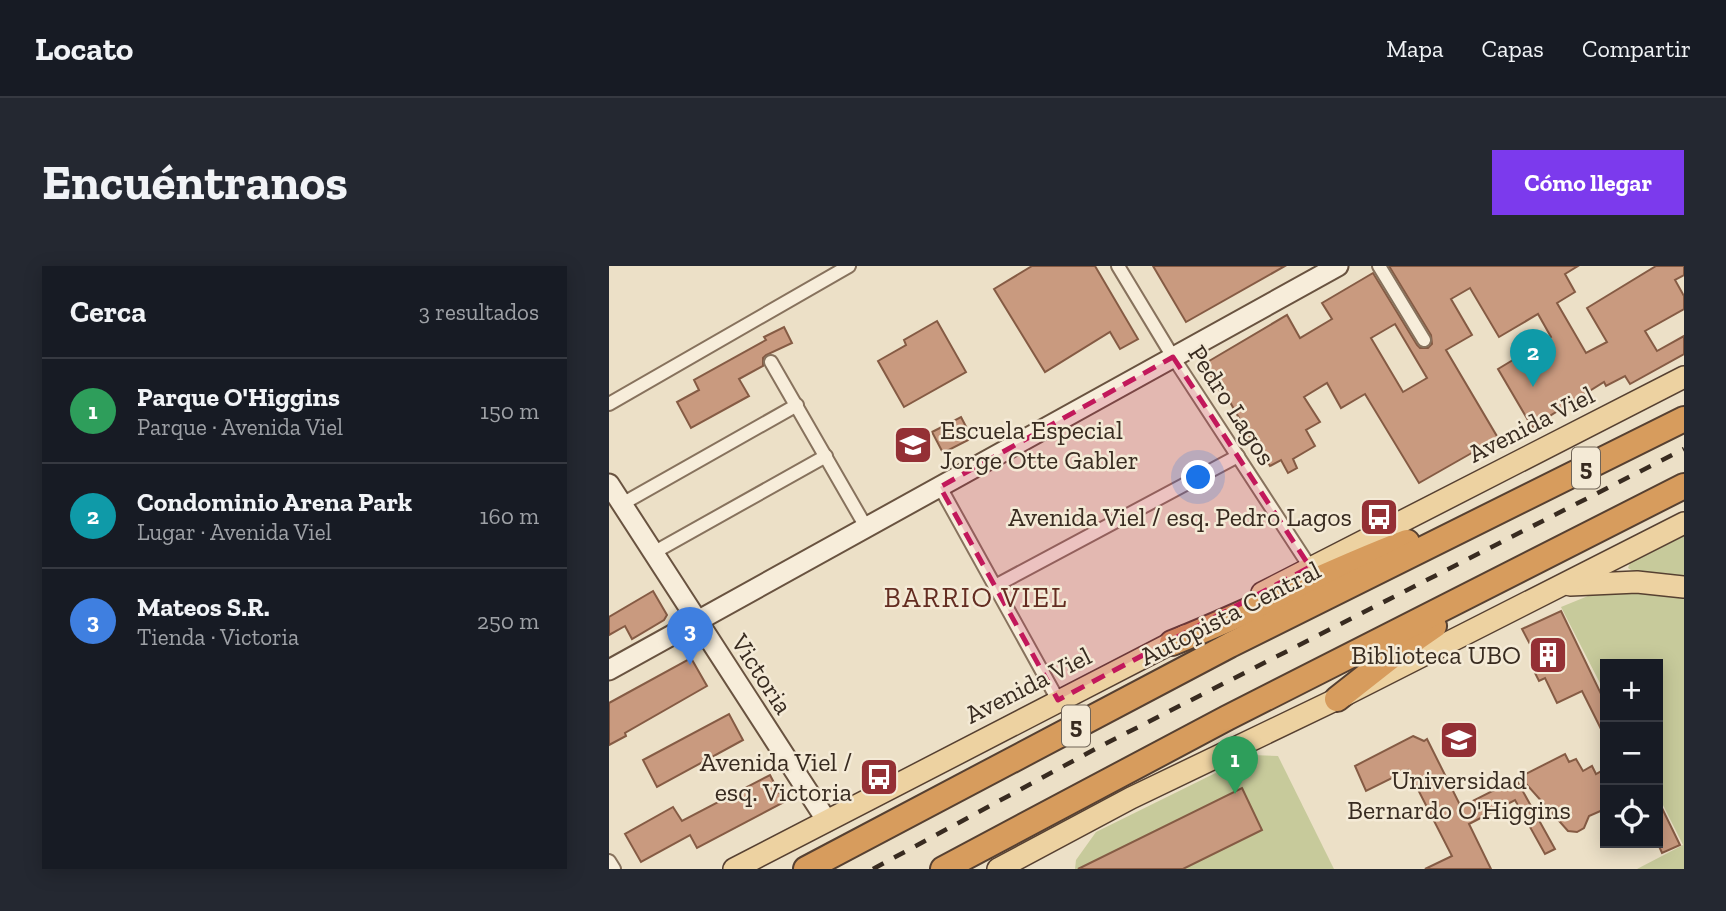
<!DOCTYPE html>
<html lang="es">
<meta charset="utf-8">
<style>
:root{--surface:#171b24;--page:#242831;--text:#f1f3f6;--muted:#9ea1a6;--line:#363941;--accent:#7c3aed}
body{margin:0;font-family:"Zilla Slab",serif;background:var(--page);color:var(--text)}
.controls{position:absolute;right:21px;bottom:21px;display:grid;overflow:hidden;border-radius:0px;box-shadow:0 4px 18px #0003}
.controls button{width:63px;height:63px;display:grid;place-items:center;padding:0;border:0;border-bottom:2px solid var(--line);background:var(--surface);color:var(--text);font:35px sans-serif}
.you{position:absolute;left:590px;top:212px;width:24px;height:24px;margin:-18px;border:5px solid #fff;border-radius:50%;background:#1a73e8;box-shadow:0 0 0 10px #1a73e833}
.badge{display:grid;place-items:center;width:46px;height:46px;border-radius:50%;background:var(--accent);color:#fff;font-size:23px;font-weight:700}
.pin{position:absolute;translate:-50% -58px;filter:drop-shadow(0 2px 4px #0008)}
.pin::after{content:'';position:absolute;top:37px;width:24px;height:21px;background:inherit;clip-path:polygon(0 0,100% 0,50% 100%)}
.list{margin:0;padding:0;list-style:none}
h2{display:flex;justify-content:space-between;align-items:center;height:91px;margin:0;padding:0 28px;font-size:30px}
h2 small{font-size:23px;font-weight:400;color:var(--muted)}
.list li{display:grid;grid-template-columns:46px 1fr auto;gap:21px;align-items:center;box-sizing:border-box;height:105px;padding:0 28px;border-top:2px solid var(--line)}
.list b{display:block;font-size:26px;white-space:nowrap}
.list p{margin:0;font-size:23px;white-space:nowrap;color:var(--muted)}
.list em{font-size:23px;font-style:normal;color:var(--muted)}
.icon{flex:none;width:38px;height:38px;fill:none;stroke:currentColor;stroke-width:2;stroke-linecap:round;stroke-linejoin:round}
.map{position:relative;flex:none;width:1075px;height:603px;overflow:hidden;border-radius:0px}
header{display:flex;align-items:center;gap:42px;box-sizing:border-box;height:98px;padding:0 35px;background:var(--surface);border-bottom:2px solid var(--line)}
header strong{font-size:33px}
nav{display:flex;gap:38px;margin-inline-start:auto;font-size:24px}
.intro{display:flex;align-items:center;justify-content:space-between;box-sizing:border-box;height:168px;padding:0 42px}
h1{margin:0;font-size:49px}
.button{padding:18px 32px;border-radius:0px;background:var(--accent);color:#fff;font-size:24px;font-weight:700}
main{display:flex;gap:42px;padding:0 42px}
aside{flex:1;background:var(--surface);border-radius:0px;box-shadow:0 4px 18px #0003}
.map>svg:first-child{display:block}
.green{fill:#c7ca9b}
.building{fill:#c99a7f;stroke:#855b44;stroke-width:2;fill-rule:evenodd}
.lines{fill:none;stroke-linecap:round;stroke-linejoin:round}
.street-casing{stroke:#87725d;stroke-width:16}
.secondary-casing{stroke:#695340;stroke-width:23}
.primary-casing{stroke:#564031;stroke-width:24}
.highway-casing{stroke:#564031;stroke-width:28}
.street{stroke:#f7edda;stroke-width:12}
.secondary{stroke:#f7edda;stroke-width:19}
.primary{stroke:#edd2a1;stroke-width:21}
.highway{stroke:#d79c5d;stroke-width:24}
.rail{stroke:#382b20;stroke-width:4.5;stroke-dasharray:12 12;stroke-linecap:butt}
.marked{fill:#c2185b;fill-opacity:0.2;stroke:#c2185b;stroke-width:5;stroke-dasharray:14 9;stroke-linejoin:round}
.labels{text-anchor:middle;stroke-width:5;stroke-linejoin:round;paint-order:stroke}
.shield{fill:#f4ead6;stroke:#706457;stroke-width:2}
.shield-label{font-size:24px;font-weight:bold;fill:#382b20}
.street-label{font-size:26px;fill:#382b20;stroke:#f4ead6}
.poi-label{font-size:26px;fill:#382b20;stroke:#f4ead6;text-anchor:end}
.neighbourhood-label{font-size:28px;letter-spacing:2px;fill:#632c21;stroke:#f4ead6}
</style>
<header>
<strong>Locato</strong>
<nav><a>Mapa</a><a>Capas</a><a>Compartir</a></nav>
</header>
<div class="intro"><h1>Encuéntranos</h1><a class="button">Cómo llegar</a></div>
<main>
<aside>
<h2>Cerca<small>3 resultados</small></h2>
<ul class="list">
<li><span class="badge" style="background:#2e9e5b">1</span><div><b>Parque O'Higgins</b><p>Parque · Avenida Viel</p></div><em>150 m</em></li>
<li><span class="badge" style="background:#0f9aa8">2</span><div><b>Condominio Arena Park</b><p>Lugar · Avenida Viel</p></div><em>160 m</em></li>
<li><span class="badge" style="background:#3f7fe0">3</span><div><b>Mateos S.R.</b><p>Tienda · Victoria</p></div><em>250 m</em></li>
</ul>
</aside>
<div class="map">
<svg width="1075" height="603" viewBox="0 0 1075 603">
<rect width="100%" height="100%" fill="#ece0c7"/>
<g class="green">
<polygon points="1075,270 1075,310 1022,304 1019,302 1021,297"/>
<polygon points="1022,325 1075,331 1075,603 1028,603 1074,579 1049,529 1049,398 996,398 996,427 952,341 979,330"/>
<polygon points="643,489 669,490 725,603 466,603 467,594 487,566"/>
</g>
<g class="building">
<polygon points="423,0 486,0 529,73 511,83 501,66 436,106 385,23"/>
<polygon points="544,0 676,0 577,56"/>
<path d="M780,0H969L956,8L966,26L948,37L977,87L998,76L978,42L1047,0H1075V9L1066,14L1075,30V43L1036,65L1048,85L1075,70V88L1021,118L1016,110L997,120L995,116L923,161L889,103L942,71L929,48L890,71L861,22L842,33L863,69L837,84L889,172L810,217L756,128L732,142L718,117L695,131L711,156L697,164L706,180L684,193L688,202L679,207L672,194L661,200L646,173L643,175L617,129L614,130L595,98L678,49L691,72L723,53L713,37L764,7L808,79L811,82H819L823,78L822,69ZM786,58L818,112L794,126L762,72Z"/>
<polygon points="328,55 357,106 295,141 269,95 297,79 295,74"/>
<polygon points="175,61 183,77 157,89 154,92 154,100 130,113 140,130 82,162 68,136 90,124 85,114 157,74 155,71"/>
<polygon points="352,151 363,172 334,187 323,166"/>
<polygon points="44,325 58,349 55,354 23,373 16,360 0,369 0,351"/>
<polygon points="952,345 992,428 996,426 996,471 973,425 948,437 936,412 930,415 924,403 932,399 913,363"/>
<polygon points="82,392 98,420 16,467 17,470 0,479 0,437"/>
<polygon points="120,448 134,474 48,521 34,494"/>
<polygon points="804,470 815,475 818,473 852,541 907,513 946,583 936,588 906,534 860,558 882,603 816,603 843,590 799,504 757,525 746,500"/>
<polygon points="956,488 960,496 967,493 974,505 983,500 987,508 996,503 996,543 980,550 975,562 968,566 959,565 911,511"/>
<polygon points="161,509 175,536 88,582 81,569 32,596 16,568 64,541 73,555"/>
<polygon points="633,522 653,564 574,603 469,603"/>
<polygon points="1049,534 1071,579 1053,587 1049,578"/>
</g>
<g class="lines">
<g class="street-casing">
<g id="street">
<polyline points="509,0 564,91 701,301"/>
<polyline points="770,0 815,74"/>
<polyline points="162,96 257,261"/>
<polyline points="0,138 240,0"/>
<polyline points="331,221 449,434"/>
<polyline points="13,238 188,139"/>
<polyline points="44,287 217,190"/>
<polyline points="386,320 629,190"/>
<polyline points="0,595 5,603"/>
</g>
</g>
<g class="secondary-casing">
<g id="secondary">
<polyline points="0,218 218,555"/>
<polyline points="0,404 729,0"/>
</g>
</g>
<g class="primary-casing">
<g id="primary">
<polyline points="961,319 1028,316 1075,321"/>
<polyline points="653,327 1075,111"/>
<polyline points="125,603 576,370"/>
<polyline points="389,603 522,532 728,433 1075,257"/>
</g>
</g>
<g class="highway-casing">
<g id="highway">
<path d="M563,377C642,346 718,306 798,276"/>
<polyline points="728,433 789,385 825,360"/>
<polyline points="197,603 621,379 1075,153"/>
<polyline points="334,603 618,452 1075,220"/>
</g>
</g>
<use href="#street" class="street"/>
<use href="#secondary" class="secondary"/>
<use href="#primary" class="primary"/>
<use href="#highway" class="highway"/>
<polyline class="rail" points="264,603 490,481 1075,183"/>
</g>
<path class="marked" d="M564,91L701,301L449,434L331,221Z"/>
<defs>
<g id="school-square" transform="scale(2.0125)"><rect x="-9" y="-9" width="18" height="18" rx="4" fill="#943035" stroke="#f4ead6"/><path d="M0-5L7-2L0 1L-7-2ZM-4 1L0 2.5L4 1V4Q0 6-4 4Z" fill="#fff"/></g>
<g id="bus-square" transform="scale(2.0125)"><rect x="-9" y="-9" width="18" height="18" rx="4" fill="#943035" stroke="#f4ead6"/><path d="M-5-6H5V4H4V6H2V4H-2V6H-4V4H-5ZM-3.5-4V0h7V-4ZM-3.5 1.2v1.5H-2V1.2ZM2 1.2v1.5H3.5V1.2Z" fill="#fff"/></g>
<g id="building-square" transform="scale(2.0125)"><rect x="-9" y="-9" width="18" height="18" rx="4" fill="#943035" stroke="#f4ead6"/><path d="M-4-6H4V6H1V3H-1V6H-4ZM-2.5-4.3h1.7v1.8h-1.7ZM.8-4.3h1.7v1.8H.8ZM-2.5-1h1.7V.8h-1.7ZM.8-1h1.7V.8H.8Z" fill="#fff"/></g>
<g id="university-square" transform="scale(2.0125)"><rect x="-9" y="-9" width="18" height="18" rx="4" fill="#943035" stroke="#f4ead6"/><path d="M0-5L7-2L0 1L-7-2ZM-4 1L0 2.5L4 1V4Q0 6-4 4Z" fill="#fff"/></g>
</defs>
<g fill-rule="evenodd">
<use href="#school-square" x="304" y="179"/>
<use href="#bus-square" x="770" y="251"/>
<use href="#building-square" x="939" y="389"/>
<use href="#university-square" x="850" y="474"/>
<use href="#bus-square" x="270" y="511"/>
</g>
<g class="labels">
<g class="shield">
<rect x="963" y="181.5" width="28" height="41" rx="5"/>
<rect x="453" y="439.5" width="28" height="41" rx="5"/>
</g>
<g class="shield-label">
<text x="977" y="210">5</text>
<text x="467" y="468">5</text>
</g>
<g class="street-label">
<text transform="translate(623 139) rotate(57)" y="9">Pedro Lagos</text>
<text transform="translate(922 158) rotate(-27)" y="9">Avenida Viel</text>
<text transform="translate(621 347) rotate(-27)" y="9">Autopista Central</text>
<text transform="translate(153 408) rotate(57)" y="9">Victoria</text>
<text transform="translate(419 419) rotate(-27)" y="9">Avenida Viel</text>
</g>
<g class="poi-label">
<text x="331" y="173" text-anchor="start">Escuela Especial<tspan x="331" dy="30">Jorge Otte Gabler</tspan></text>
<text x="743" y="260">Avenida Viel / esq. Pedro Lagos</text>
<text x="912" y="398">Biblioteca UBO</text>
<text x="243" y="505">Avenida Viel /<tspan x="243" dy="30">esq. Victoria</tspan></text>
<text x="850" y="523" text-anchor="middle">Universidad<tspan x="850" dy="30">Bernardo O'Higgins</tspan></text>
</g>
<g class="neighbourhood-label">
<text x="367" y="341">BARRIO VIEL</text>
</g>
</g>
</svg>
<div class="controls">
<button>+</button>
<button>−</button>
<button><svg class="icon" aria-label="locate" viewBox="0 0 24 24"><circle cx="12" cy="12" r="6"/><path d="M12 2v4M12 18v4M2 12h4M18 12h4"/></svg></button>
</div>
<div class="you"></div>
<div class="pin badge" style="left:626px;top:528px;background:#2e9e5b">1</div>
<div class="pin badge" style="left:924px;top:121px;background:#0f9aa8">2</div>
<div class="pin badge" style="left:81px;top:399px;background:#3f7fe0">3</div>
</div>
</main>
